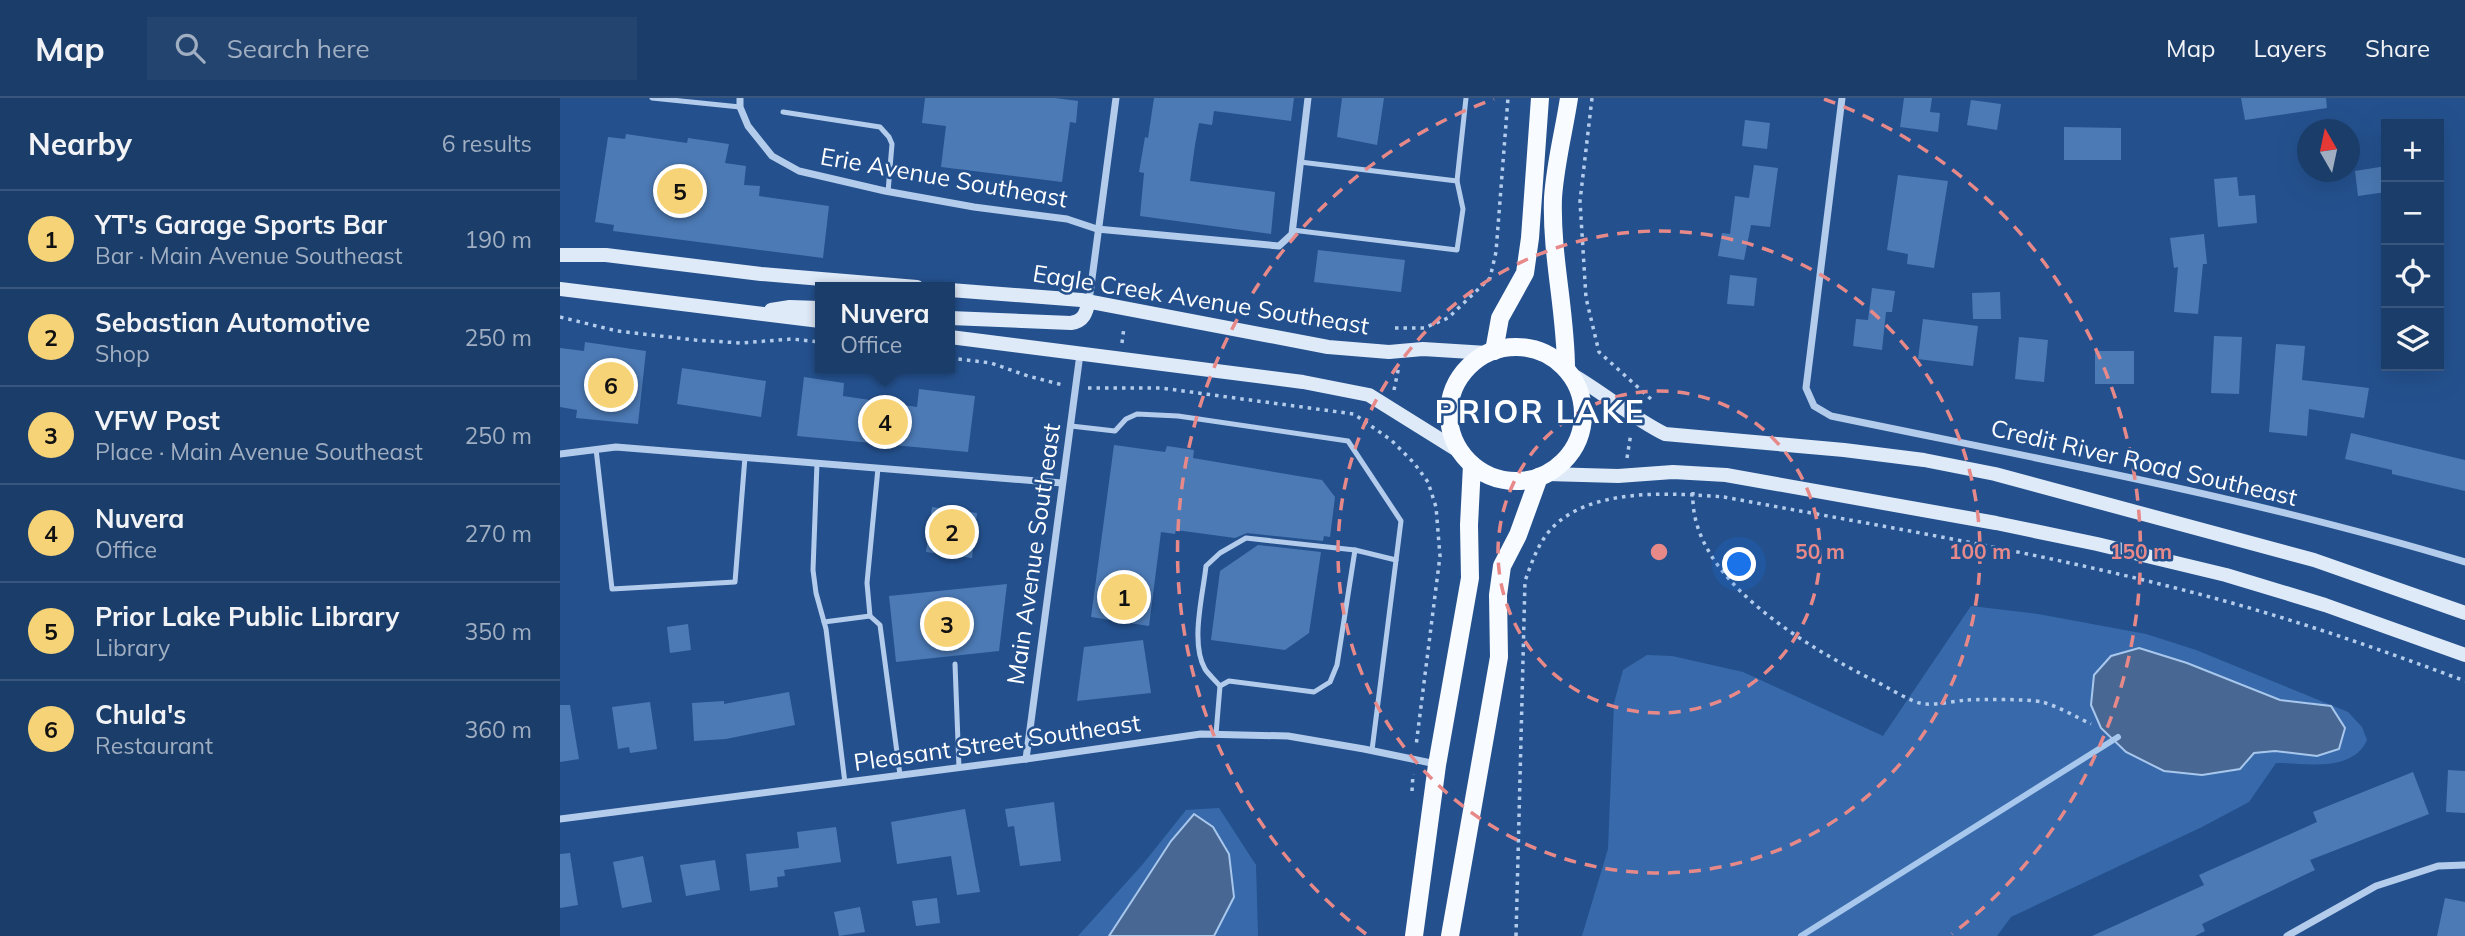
<!DOCTYPE html>
<meta charset="utf-8">
<style>
:root{--surface:#1b3d6a;--page:#244470;--text:#f1f3f6;--muted:#a0aec1;--line:#39567e;--accent:#f6d377}
body{margin:0;font-family:Mulish,sans-serif;background:var(--page);color:var(--text)}
.controls{position:absolute;right:21px;top:21px;display:grid;overflow:hidden;border-radius:0px;box-shadow:0 7px 28px #0002}
.controls button{width:63px;height:63px;display:grid;place-items:center;padding:0;border:0;border-bottom:2px solid var(--line);background:var(--surface);color:var(--text);font:35px sans-serif}
.compass{position:absolute;left:1737px;top:21px;width:63px;height:63px;border-radius:50%;background:var(--surface);box-shadow:0 7px 28px #0002;rotate:351deg}
.you{position:absolute;left:1180px;top:467px;width:24px;height:24px;margin:-18px;border:5px solid #fff;border-radius:50%;background:#1a73e8;box-shadow:0 0 0 10px #1a73e833}
.badge{display:grid;place-items:center;width:46px;height:46px;border-radius:50%;background:var(--accent);color:#111;font-size:23px;font-weight:700}
.pin{position:absolute;translate:-50% -50%;border:4px solid #fff;box-shadow:0 2px 7px #0006}
.popup{position:absolute;left:255px;top:184px;width:140px;height:91px;box-sizing:border-box;display:grid;place-content:center;border-radius:0px;background:var(--surface);filter:drop-shadow(0 2px 5px #0005);font-size:23px;white-space:nowrap;color:var(--muted)}
.popup b{font-size:26px;color:var(--text)}
.popup::after{content:'';position:absolute;left:50%;top:100%;margin-left:-14px;border:14px solid transparent;border-top-color:var(--surface)}
.list{margin:0;padding:0;list-style:none}
h2{display:flex;justify-content:space-between;align-items:center;height:91px;margin:0;padding:0 28px;font-size:30px}
h2 small{font-size:23px;font-weight:400;color:var(--muted)}
.list li{display:grid;grid-template-columns:46px 1fr auto;gap:21px;align-items:center;box-sizing:border-box;height:98px;padding:0 28px;border-top:2px solid var(--line)}
.list b{display:block;font-size:26px;white-space:nowrap}
.list p{margin:0;font-size:23px;white-space:nowrap;color:var(--muted)}
.list em{font-size:23px;font-style:normal;color:var(--muted)}
.icon{flex:none;width:38px;height:38px;fill:none;stroke:currentColor;stroke-width:2;stroke-linecap:round;stroke-linejoin:round}
.map{position:relative;flex:none;width:1905px;height:838px;overflow:hidden}
header{display:flex;align-items:center;gap:42px;box-sizing:border-box;height:98px;padding:0 35px;background:var(--surface);border-bottom:2px solid var(--line)}
header strong{font-size:33px}
nav{display:flex;gap:38px;margin-inline-start:auto;font-size:24px}
.search{width:490px;height:63px;background:var(--page);display:flex;align-items:center;gap:18px;box-sizing:border-box;padding:0 24px;border-radius:0px;color:var(--muted);font-size:26px}
main{display:flex}
aside{flex:1;background:var(--surface)}
.map>svg:first-child{display:block}
.green{fill:#386aab;fill-rule:evenodd}
.water{fill:#486793;stroke:#a8c7ec;stroke-width:2}
.lines{fill:none;stroke-linecap:round;stroke-linejoin:round}
.stream{stroke:#a8c7ec;stroke-width:6}
.building{fill:#4c7ab5}
.path{stroke:#b4ccec;stroke-width:3.5;stroke-dasharray:3.5 5;stroke-linecap:butt}
.lane{stroke:#b4ccec;stroke-width:5}
.street{stroke:#b4ccec;stroke-width:7}
.secondary{stroke:#dfeaf9;stroke-width:14}
.primary{stroke:#f8fbff;stroke-width:18}
.ring{fill:none;stroke:#e88989;stroke-width:3.5;stroke-dasharray:12 9}
.labels{text-anchor:middle;stroke-width:5;stroke-linejoin:round;paint-order:stroke}
.street-label{font-size:24px;fill:#fff;stroke:#24518e}
.district-label{font-size:32px;font-weight:bold;letter-spacing:2px;fill:#fff;stroke:#24518e}
.centre{fill:#e88989;stroke:#24518e;stroke-width:3.5}
.ring-label{font-size:21px;text-anchor:middle;font-weight:bold;fill:#e88989;stroke:#24518e;stroke-width:5;stroke-linejoin:round;paint-order:stroke}
</style>
<header>
<strong>Map</strong>
<div class="search"><svg class="icon" aria-label="search" viewBox="0 0 24 24"><circle cx="10" cy="10" r="6"/><path d="M15 15l6 6"/></svg>Search here</div>
<nav><a>Map</a><a>Layers</a><a>Share</a></nav>
</header>
<main>
<aside>
<h2>Nearby<small>6 results</small></h2>
<ul class="list">
<li><span class="badge">1</span><div><b>YT's Garage Sports Bar</b><p>Bar · Main Avenue Southeast</p></div><em>190 m</em></li>
<li><span class="badge">2</span><div><b>Sebastian Automotive</b><p>Shop</p></div><em>250 m</em></li>
<li><span class="badge">3</span><div><b>VFW Post</b><p>Place · Main Avenue Southeast</p></div><em>250 m</em></li>
<li><span class="badge">4</span><div><b>Nuvera</b><p>Office</p></div><em>270 m</em></li>
<li><span class="badge">5</span><div><b>Prior Lake Public Library</b><p>Library</p></div><em>350 m</em></li>
<li><span class="badge">6</span><div><b>Chula's</b><p>Restaurant</p></div><em>360 m</em></li>
</ul>
</aside>
<div class="map">
<svg width="1905" height="838" viewBox="0 0 1905 838">
<rect width="100%" height="100%" fill="#24518e"/>
<g class="green">
<path d="M1411,508L1478,516L1586,536L1636,552L1788,614L1802,629L1807,642C1792,675 1746,665 1716,665L1689,704L1642,729L1451,819L1437,838H1022L1048,751L1054,605L1063,572L1087,557L1112,558L1183,574L1323,638ZM1579,550L1627,565L1720,602L1771,608L1779,651L1757,658L1715,653L1693,655Z"/>
<polygon points="659,710 696,767 698,838 654,838 674,799 634,717 611,743 549,838 518,838 583,766 626,712"/>
</g>
<g class="water">
<polygon points="1579,550 1627,565 1720,602 1771,608 1785,630 1779,651 1757,658 1715,653 1694,655 1680,671 1642,677 1604,673 1566,654 1541,630 1531,607 1534,577 1551,558"/>
<polygon points="634,716 653,729 669,756 674,799 654,838 549,838 611,743"/>
</g>
<g class="lines">
<polyline class="stream" points="1241,838 1558,639"/>
</g>
<g class="building">
<polygon points="365,0 495,0 518,3 516,25 510,24 502,84 381,69 386,28 362,25"/>
<polygon points="594,0 734,0 731,23 654,13 652,27 639,25 635,47 630,83 715,94 711,136 580,118 584,75 579,74 585,39 588,40"/>
<polygon points="782,0 824,0 817,47 777,39"/>
<polygon points="1344,0 1372,0 1370,14 1380,15 1378,34 1340,29"/>
<polygon points="1681,0 1766,0 1767,10 1685,22"/>
<polygon points="1411,2 1441,6 1437,32 1407,27"/>
<polygon points="1185,22 1210,25 1207,51 1182,48"/>
<polygon points="1504,29 1561,30 1561,62 1504,62"/>
<polygon points="66,36 127,45 128,40 169,46 165,65 186,68 184,87 200,88 199,98 269,108 263,160 53,133 54,127 35,124 48,39 65,41"/>
<polygon points="1194,67 1218,70 1210,129 1191,127 1184,162 1158,158 1162,135 1170,136 1175,98 1189,100"/>
<polygon points="1826,68 1826,94 1798,98 1795,73"/>
<polygon points="1338,77 1388,83 1374,170 1347,166 1348,156 1327,152"/>
<polygon points="1677,79 1679,98 1695,97 1697,125 1658,129 1654,81"/>
<polygon points="1644,136 1647,166 1643,166 1638,216 1614,214 1618,169 1614,170 1610,140"/>
<polygon points="758,152 845,162 841,194 754,184"/>
<polygon points="1170,177 1197,180 1194,208 1167,206"/>
<polygon points="1312,190 1335,193 1332,214 1326,214 1322,252 1293,248 1296,221 1308,222"/>
<polygon points="1440,194 1441,221 1413,221 1412,195"/>
<polygon points="1363,221 1418,228 1413,268 1358,261"/>
<polygon points="1654,238 1682,239 1679,296 1651,295"/>
<polygon points="1459,239 1488,242 1484,284 1455,281"/>
<polygon points="25,244 86,253 78,326 16,320 17,312 0,309 0,250 24,253"/>
<polygon points="1716,246 1745,248 1742,282 1809,290 1804,320 1749,311 1747,338 1709,334"/>
<rect x="1535" y="253" width="39" height="33"/>
<polygon points="122,270 206,283 201,319 117,306"/>
<polygon points="244,279 284,285 283,298 357,309 359,291 415,298 408,354 237,338"/>
<polygon points="1791,335 1905,362 1905,393 1832,376 1832,372 1785,361"/>
<polygon points="554,347 605,354 607,348 634,352 633,360 762,382 775,399 770,439 764,438 763,443 687,435 675,440 616,432 615,436 601,434 589,528 531,519"/>
<polygon points="372,409 417,415 412,460 366,454"/>
<polygon points="698,447 761,454 749,535 725,552 651,542 660,473"/>
<polygon points="447,486 439,553 336,564 329,498"/>
<polygon points="128,526 131,552 110,555 107,529"/>
<polygon points="583,542 591,595 517,603 524,549"/>
<polygon points="229,594 235,627 166,641 134,643 132,605 164,603 164,606"/>
<polygon points="90,604 97,651 70,655 69,649 58,651 52,609"/>
<polygon points="0,607 10,607 19,661 0,664"/>
<polygon points="1888,672 1905,673 1905,715 1886,714"/>
<polygon points="1853,674 1869,716 1750,762 1755,772 1642,826 1645,833 1635,838 1532,838 1644,787 1639,777 1757,724 1753,714"/>
<polygon points="494,704 501,763 460,768 454,728 448,729 445,711"/>
<polygon points="405,711 420,794 397,797 391,758 337,766 331,724"/>
<polygon points="276,729 281,764 224,772 225,778 217,779 218,789 190,793 186,756 239,750 237,734"/>
<polygon points="10,755 18,807 0,810 0,756"/>
<polygon points="83,758 92,804 62,810 53,764"/>
<polygon points="155,762 160,792 126,798 120,767"/>
<polygon points="377,800 380,825 356,828 352,803"/>
<polygon points="1885,800 1905,804 1905,838 1877,838"/>
<polygon points="300,809 305,834 279,838 274,814"/>
</g>
<g class="lines">
<g class="path">
<polyline points="1032,0 1020,103 1026,200 1039,254 1092,302"/>
<polyline points="0,219 57,233 135,242 181,245 232,241 260,244"/>
<polyline points="835,230 864,230 888,220 930,180 936,154 948,0"/>
<polyline points="562,245 564,229"/>
<polyline points="390,260 431,265 468,278 503,287"/>
<polyline points="528,290 601,290 794,316 831,342 854,365 868,384 876,409 880,458 856,648"/>
<polyline points="834,292 839,268"/>
<polyline points="1067,360 1071,335"/>
<path d="M1133,394C1128,481 1249,550 1317,584C1329,590 1352,605 1365,606C1378,607 1394,603 1407,602C1424,601 1467,601 1482,604C1498,608 1516,619 1531,626"/>
<polyline points="852,693 853,676"/>
<path d="M956,838L965,483C972,464 978,445 992,430C1031,389 1112,395 1164,399C1319,428 1475,453 1627,493C1722,517 1814,549 1905,583"/>
</g>
<g class="lane">
<polyline points="92,0 180,9"/>
<polyline points="223,14 320,29 329,39 332,46 328,94"/>
<polyline points="740,64 897,83 906,0"/>
<polyline points="732,132 897,152 903,111 897,83"/>
<polyline points="511,328 555,333 566,321 577,316 618,318 788,343 841,423 812,652"/>
<polyline points="36,351 52,491 175,484 185,359"/>
<polyline points="257,365 253,472 256,495 266,531 285,685"/>
<polyline points="310,518 307,485 318,370"/>
<polyline points="264,524 310,518 320,527 340,677"/>
<polyline points="395,566 399,670"/>
<path d="M660,588C655,582 649,577 645,571C630,545 643,497 646,468L660,455L686,440L795,452"/>
<polyline points="656,636 660,588 669,583 754,594 770,584 777,567 795,452 836,462"/>
</g>
<g class="street">
<polyline points="180,0 180,9 188,28 212,58 239,73 325,93 414,109 507,121 537,131 719,148 732,136 748,0"/>
<path d="M1282,0L1246,290L1254,308L1271,318C1483,362 1698,401 1905,464"/>
<polyline points="529,203 556,0"/>
<polyline points="0,356 56,349 502,385"/>
<polyline points="466,661 520,256"/>
<polyline points="0,721 466,661 641,636 728,638 804,651 876,666"/>
<polyline points="1727,838 1816,788 1878,768 1905,767"/>
</g>
<g class="secondary">
<polyline points="0,157 46,157 201,176 357,189"/>
<polyline points="0,191 260,223"/>
<polyline points="390,192 521,202 768,249 829,254 863,251 927,255"/>
<polyline points="211,212 230,209 260,210"/>
<path d="M390,220L511,225C524,223 526,215 529,203"/>
<polyline points="390,239 743,284 809,297 902,355"/>
<path d="M1011,276C1044,295 1071,319 1105,336L1284,352L1364,362L1435,376L1754,462L1905,515"/>
<polyline points="987,376 1058,378 1113,374 1166,377 1436,425 1537,446 1666,477 1765,507 1905,557"/>
</g>
<g class="primary">
<circle cx="956" cy="316" r="67"/>
<polyline points="934,253 940,220 965,175 970,140 980,0"/>
<path d="M1006,271C1006,214 991,158 993,100C995,67 1004,33 1009,0"/>
<polyline points="854,838 877,667 910,480 909,427 912,367"/>
<polyline points="890,838 939,559 938,497 942,468 958,437 979,379"/>
</g>
</g>
<g class="ring">
<circle cx="1099" cy="454" r="161"/>
<circle cx="1099" cy="454" r="321"/>
<path d="M806 836A482 482 0 0 1 934 1M1264 1A482 482 0 0 1 1392 836"/>
</g>
<g class="labels">
<g class="street-label">
<text transform="translate(384 80) rotate(10)" y="8">Erie Avenue Southeast</text>
<text transform="translate(641 202) rotate(9)" y="8">Eagle Creek Avenue Southeast</text>
<text transform="translate(1584 365) rotate(13)" y="8">Credit River Road Southeast</text>
<text transform="translate(474 456) rotate(-82)" y="8">Main Avenue Southeast</text>
<text transform="translate(437 645) rotate(-8)" y="8">Pleasant Street Southeast</text>
</g>
<g class="district-label">
<text x="980" y="325">PRIOR LAKE</text>
</g>
</g>
<circle cx="1099" cy="454" r="10" class="centre"/>
<g class="ring-label">
<text x="1260" y="461">50 m</text>
<text x="1420" y="461">100 m</text>
<text x="1581" y="461">150 m</text>
</g>
</svg>
<div class="controls">
<button>+</button>
<button>−</button>
<button><svg class="icon" aria-label="locate" viewBox="0 0 24 24"><circle cx="12" cy="12" r="6"/><path d="M12 2v4M12 18v4M2 12h4M18 12h4"/></svg></button>
<button><svg class="icon" aria-label="layers" viewBox="0 0 24 24"><path d="M12 4l9 5-9 5-9-5zM3 14l9 5 9-5"/></svg></button>
</div>
<svg class="compass" viewBox="-18 -18 36 36"><path d="M0-13l5 13h-10z" fill="#e53935"/><path d="M0 13l5-13h-10z" fill="#a0aec1"/></svg>
<div class="you"></div>
<div class="pin badge" style="left:564px;top:499px">1</div>
<div class="pin badge" style="left:392px;top:434px">2</div>
<div class="pin badge" style="left:387px;top:526px">3</div>
<div class="pin badge" style="left:325px;top:324px">4</div>
<div class="popup"><b>Nuvera</b>Office</div>
<div class="pin badge" style="left:120px;top:93px">5</div>
<div class="pin badge" style="left:51px;top:287px">6</div>
</div>
</main>
